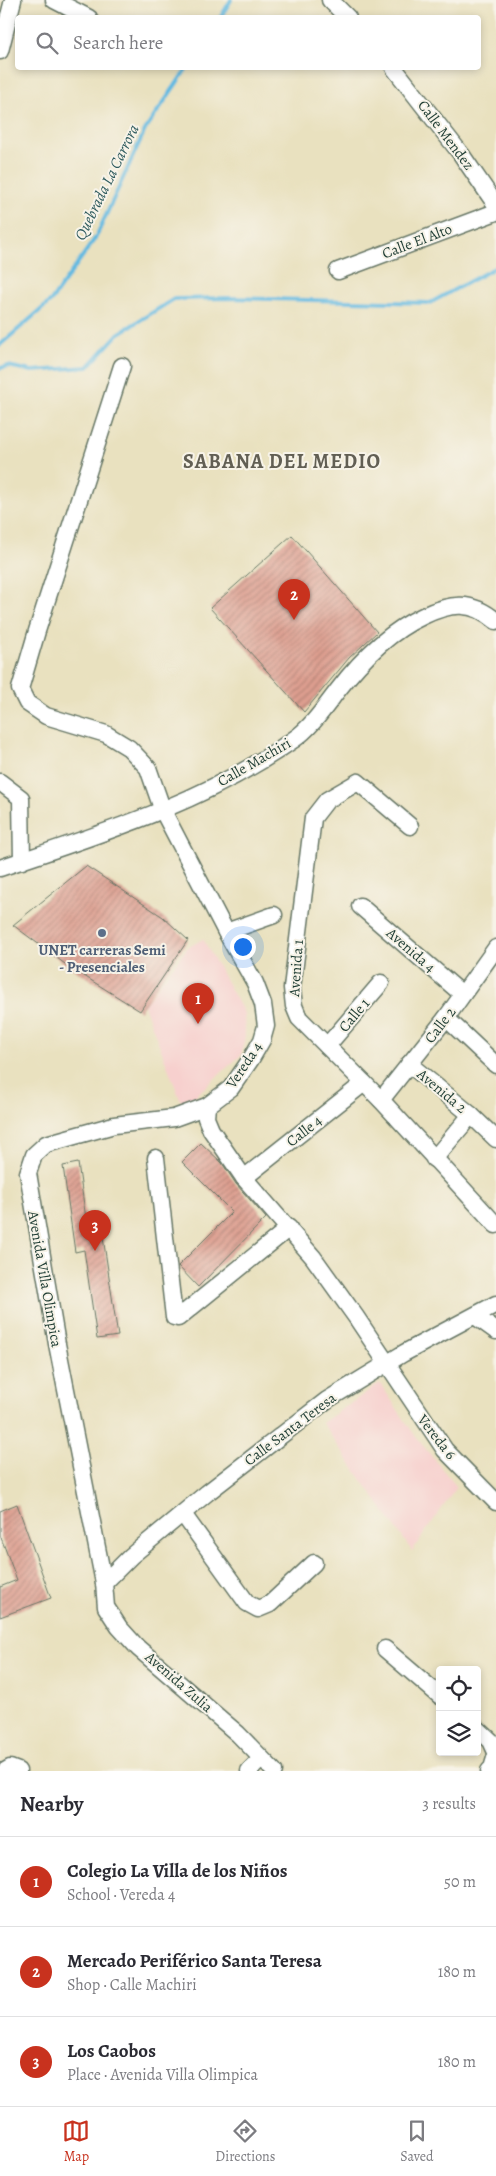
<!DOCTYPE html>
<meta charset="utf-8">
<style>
:root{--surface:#fff;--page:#f7f7f7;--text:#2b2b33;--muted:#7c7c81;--line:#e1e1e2;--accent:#c8321e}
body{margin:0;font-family:Alegreya,serif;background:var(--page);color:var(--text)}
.controls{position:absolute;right:15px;bottom:15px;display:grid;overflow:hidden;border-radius:5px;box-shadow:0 2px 8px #0003}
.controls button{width:45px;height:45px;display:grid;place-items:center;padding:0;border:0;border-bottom:1px solid var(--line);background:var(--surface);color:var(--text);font:25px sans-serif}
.you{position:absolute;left:242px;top:946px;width:18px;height:18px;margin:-12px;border:4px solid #fff;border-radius:50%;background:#1a73e8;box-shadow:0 0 0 8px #1a73e833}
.badge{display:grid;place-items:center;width:32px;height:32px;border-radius:50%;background:var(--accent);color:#fff;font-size:16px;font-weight:700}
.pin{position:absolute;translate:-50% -41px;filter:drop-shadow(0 1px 2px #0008)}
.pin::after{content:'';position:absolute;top:26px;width:18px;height:15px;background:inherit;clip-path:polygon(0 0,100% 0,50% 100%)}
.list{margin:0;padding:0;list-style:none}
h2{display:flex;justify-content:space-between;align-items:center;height:65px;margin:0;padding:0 20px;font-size:21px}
h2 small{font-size:16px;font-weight:400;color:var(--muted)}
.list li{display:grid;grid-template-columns:32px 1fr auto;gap:15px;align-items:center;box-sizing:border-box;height:90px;padding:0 20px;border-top:1px solid var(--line)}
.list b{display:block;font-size:19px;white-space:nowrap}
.list p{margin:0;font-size:16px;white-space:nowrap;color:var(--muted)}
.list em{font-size:16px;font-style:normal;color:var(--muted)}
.icon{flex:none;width:28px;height:28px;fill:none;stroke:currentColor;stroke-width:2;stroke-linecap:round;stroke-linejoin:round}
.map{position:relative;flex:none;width:496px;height:1771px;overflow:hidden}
.search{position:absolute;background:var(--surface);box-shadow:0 2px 8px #0003;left:15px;right:15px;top:15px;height:55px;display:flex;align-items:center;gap:12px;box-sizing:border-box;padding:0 18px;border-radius:5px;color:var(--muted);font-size:19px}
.sheet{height:335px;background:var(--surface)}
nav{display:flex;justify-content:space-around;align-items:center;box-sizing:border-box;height:70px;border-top:1px solid var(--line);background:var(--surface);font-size:14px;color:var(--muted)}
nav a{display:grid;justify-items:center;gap:2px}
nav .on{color:var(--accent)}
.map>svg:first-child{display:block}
.built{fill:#f7d0ce}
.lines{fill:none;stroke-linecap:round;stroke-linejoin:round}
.stream{stroke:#64bae1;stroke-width:4}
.building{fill:url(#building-hatch)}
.minor-casing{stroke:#667665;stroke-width:19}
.minor{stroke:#fff;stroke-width:16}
.service-dot{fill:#5c6f8a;stroke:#f7f3e8;stroke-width:2}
.labels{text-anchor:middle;stroke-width:4;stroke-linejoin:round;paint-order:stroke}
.street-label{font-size:15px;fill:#1f3d34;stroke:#f7f3e8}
.service-label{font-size:15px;font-weight:bold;fill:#4e5e75;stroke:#f7f3e8}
.water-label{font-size:16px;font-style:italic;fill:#305c5f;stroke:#f7f3e8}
.district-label{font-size:20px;font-weight:bold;letter-spacing:1px;fill:#625f54;stroke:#f7f3e8}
</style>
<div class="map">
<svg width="496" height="1771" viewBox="0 0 496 1771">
<defs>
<pattern id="building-hatch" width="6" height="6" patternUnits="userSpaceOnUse" patternTransform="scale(1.25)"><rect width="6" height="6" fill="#dd9e8f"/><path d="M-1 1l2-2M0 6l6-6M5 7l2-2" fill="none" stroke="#b38276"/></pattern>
</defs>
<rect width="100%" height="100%" fill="#f7f3e8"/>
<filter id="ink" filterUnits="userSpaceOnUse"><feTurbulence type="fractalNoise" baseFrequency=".02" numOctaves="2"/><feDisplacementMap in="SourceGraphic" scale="10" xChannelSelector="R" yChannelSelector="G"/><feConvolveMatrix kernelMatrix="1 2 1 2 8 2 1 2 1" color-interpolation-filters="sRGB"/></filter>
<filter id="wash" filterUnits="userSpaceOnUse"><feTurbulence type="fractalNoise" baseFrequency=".0096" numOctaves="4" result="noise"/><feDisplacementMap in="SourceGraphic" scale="20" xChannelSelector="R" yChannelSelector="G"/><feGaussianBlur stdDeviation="1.12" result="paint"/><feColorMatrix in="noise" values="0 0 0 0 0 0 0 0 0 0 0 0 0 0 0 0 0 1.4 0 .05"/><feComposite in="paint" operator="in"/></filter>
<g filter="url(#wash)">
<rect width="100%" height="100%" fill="#e9e1bf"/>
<g class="built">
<polygon points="203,939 244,1013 245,1036 241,1055 183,1107 144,1005 187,948"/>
<polygon points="380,1383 416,1437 457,1487 412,1551 322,1423"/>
</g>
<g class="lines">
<g class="stream">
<polyline points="220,18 231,0"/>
<polyline points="0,345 51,301 96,237 145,130 187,68"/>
<polyline points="0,368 8,366 32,371 88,367 118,334 174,299 229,298 430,303 496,267"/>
</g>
</g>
<g id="blocks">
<g class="building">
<polygon points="292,535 377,632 349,658 304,712 210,608"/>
<polygon points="86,866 163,917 188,940 140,1011 65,964 13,925"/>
<polygon points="201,1143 222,1163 236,1184 266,1218 198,1287 178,1266 232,1212 182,1162"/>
<polygon points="78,1163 87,1226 101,1224 118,1336 97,1339 84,1250 75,1252 63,1166"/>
<polygon points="17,1504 51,1598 0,1617 0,1587 17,1580 0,1535 0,1511"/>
</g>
</g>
</g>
<g filter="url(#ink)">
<use href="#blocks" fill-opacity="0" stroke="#667665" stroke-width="1"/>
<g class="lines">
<g class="minor-casing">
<g id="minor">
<polyline points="54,0 89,18"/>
<polyline points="330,0 348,18"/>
<polyline points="0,51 13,0"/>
<polyline points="394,68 461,154 496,205"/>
<polyline points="338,271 496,212"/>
<polyline points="122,366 37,631 20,689 27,703 46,716 106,734 129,748 148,768 163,811 226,932 255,983 263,1004 266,1026 262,1040 251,1059 231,1088 207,1106 174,1118 114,1125 46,1144 34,1155 28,1173 57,1344 104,1583 106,1607 119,1627 138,1648 238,1734 274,1771"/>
<polyline points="0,782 21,798 22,861"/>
<polyline points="410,826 358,782 327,800 313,818 292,988 294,1006 299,1018 381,1100 496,1225"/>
<path d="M0,868C101,834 205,802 293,740C311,728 325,707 338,690C361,660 388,632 423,616C450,603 472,600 496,621"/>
<polyline points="360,906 462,994"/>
<polyline points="226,932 274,915"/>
<polyline points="446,1018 496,1065"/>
<polyline points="327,1046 381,983"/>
<polyline points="409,1064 471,1115 496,1139"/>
<polyline points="381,1100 446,1018 496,948"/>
<polyline points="207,1106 206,1118 211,1130 244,1178 313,1257 356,1317 445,1450 496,1502"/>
<polyline points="156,1158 174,1317 178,1318 289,1228"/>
<polyline points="434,1159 471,1115"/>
<polyline points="244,1178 364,1083"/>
<polyline points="475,1316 496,1331"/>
<polyline points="183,1514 247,1603 258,1609 270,1604 314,1563"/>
<polyline points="104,1583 131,1556 207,1493 327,1400 404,1353 496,1304"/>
<polyline points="385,1649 440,1696"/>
<polyline points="477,1728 491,1741 496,1752"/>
<polyline points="5,1771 10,1768 18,1771"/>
<polyline points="249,1771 261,1759"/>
<polyline points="489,1771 492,1768 496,1755"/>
</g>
</g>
<use href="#minor" class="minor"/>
</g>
</g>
<circle class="service-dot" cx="102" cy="933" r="5"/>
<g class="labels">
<g class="street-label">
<text transform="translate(446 135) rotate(53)" y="5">Calle Mendez</text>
<text transform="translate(417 241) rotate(-21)" y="5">Calle El Alto</text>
<text transform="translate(254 762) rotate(-30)" y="5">Calle Machiri</text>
<text transform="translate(411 950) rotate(41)" y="5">Avenida 4</text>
<text transform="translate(296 968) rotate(-86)" y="5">Avenida 1</text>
<text transform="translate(354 1015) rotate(-50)" y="5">Calle 1</text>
<text transform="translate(440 1025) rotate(-53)" y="5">Calle 2</text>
<text transform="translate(244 1065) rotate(-56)" y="5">Vereda 4</text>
<text transform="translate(442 1091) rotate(40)" y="5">Avenida 2</text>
<text transform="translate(304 1131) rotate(-38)" y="5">Calle 4</text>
<text transform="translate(45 1279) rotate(80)" y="5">Avenida Villa Olimpica</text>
<text transform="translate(290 1429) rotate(-37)" y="5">Calle Santa Teresa</text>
<text transform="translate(437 1437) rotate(52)" y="5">Vereda 6</text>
<text transform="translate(179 1682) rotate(41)" y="5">Avenida Zulia</text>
</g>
<g class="service-label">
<text x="102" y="955">UNET carreras Semi<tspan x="102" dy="17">- Presenciales</tspan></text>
</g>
<g class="water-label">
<text transform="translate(106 182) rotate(-64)" y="6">Quebrada La Carrora</text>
</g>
<g class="district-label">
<text x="282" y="468">SABANA DEL MEDIO</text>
</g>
</g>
</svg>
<div class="controls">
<button><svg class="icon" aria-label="locate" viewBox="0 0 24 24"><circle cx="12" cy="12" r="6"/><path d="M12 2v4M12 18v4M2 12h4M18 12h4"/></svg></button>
<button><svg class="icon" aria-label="layers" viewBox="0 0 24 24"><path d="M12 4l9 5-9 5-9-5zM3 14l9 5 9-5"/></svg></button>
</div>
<div class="you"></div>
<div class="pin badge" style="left:198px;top:1024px">1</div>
<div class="pin badge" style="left:294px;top:620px">2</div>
<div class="pin badge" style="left:95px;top:1251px">3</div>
<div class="search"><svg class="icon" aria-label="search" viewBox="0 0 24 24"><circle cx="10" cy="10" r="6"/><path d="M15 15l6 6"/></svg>Search here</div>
</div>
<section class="sheet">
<h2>Nearby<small>3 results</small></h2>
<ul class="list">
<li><span class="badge">1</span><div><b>Colegio La Villa de los Niños</b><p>School · Vereda 4</p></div><em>50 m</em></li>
<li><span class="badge">2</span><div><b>Mercado Periférico Santa Teresa</b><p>Shop · Calle Machiri</p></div><em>180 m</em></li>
<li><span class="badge">3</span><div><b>Los Caobos</b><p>Place · Avenida Villa Olimpica</p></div><em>180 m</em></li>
</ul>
</section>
<nav>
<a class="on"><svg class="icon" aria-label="map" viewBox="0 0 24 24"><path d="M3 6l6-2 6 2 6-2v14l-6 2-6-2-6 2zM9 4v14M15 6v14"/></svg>Map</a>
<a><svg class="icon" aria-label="directions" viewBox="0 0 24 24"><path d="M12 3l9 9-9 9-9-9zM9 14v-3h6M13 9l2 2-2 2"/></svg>Directions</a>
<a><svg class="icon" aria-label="saved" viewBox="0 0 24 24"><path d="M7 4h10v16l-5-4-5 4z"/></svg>Saved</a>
</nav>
